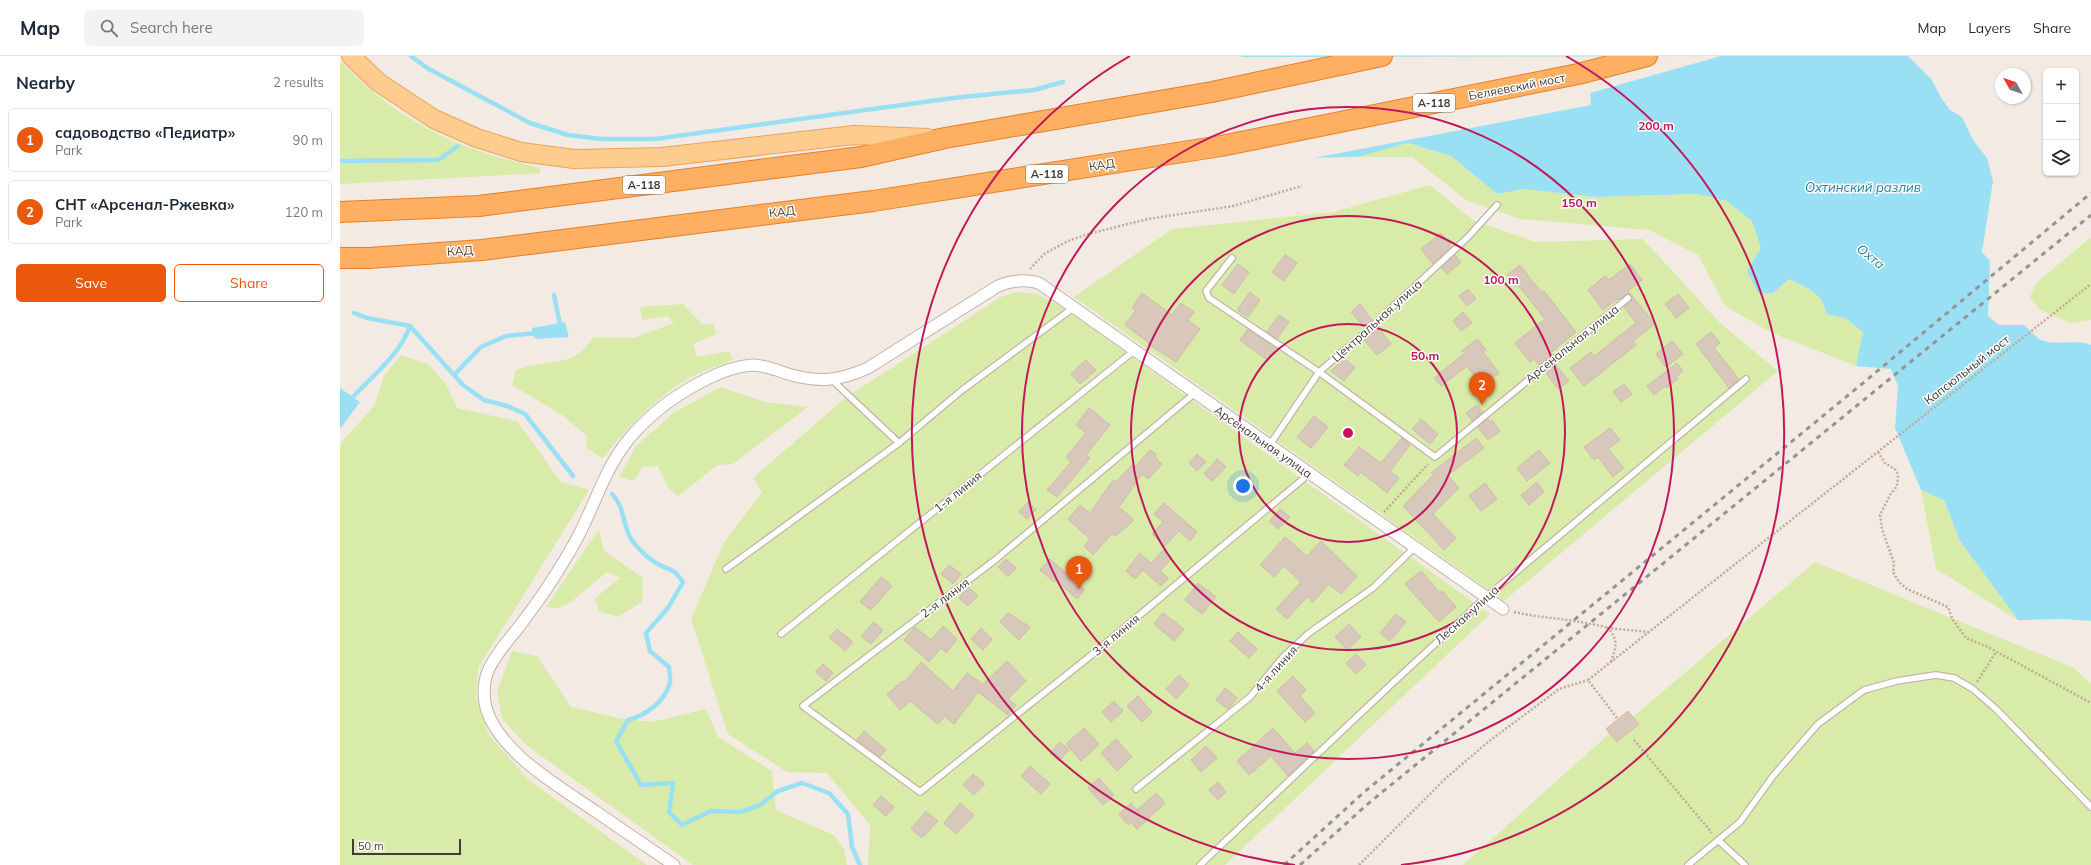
<!DOCTYPE html>
<meta charset="utf-8">
<style>
:root{--surface:#fff;--page:#f2f2f3;--text:#1f2937;--muted:#747a83;--line:#e0e1e3;--accent:#ea580c}
body{margin:0;font-family:Mulish,sans-serif;background:var(--page);color:var(--text)}
.controls{position:absolute;right:12px;top:12px;display:grid;overflow:hidden;border-radius:6px;box-shadow:0 1px 3px #0004}
.controls button{width:36px;height:36px;display:grid;place-items:center;padding:0;border:0;border-bottom:1px solid var(--line);background:var(--surface);color:var(--text);font:20px sans-serif}
.compass{position:absolute;left:1655px;top:12px;width:36px;height:36px;border-radius:50%;background:var(--surface);box-shadow:0 1px 3px #0004;rotate:310deg}
.scale{position:absolute;left:12px;bottom:10px;width:109px;box-sizing:border-box;padding-left:4px;border:2px solid #453b33;border-top:0;font-size:11px;line-height:14px;white-space:nowrap;color:#453b33;-webkit-text-stroke:3px #fff;paint-order:stroke}
.you{position:absolute;left:903px;top:430px;width:14px;height:14px;margin:-10px;border:3px solid #fff;border-radius:50%;background:#1a73e8;box-shadow:0 0 0 6px #1a73e833}
.badge{display:grid;place-items:center;width:26px;height:26px;border-radius:50%;background:var(--accent);color:#fff;font-size:13px;font-weight:700}
.pin{position:absolute;translate:-50% -33px;filter:drop-shadow(0 1px 2px #0008)}
.pin::after{content:'';position:absolute;top:21px;width:14px;height:12px;background:inherit;clip-path:polygon(0 0,100% 0,50% 100%)}
.list{margin:0;padding:0;list-style:none}
h2{display:flex;justify-content:space-between;align-items:center;height:52px;margin:0;padding:0 16px;font-size:17px}
h2 small{font-size:13px;font-weight:400;color:var(--muted)}
.list li{display:grid;grid-template-columns:26px 1fr auto;gap:12px;align-items:center;box-sizing:border-box;height:64px;margin:0 8px 8px;padding:0 8px;border:1px solid var(--line);border-radius:6px}
.list b{display:block;font-size:15px;white-space:nowrap}
.list p{margin:0;font-size:13px;white-space:nowrap;color:var(--muted)}
.list em{font-size:13px;font-style:normal;color:var(--muted)}
.actions{display:flex;gap:8px;padding:12px 16px}
.actions a{flex:1;padding:9px 0;border:1px solid var(--accent);border-radius:6px;text-align:center;font-size:14px;color:var(--accent)}
.actions .main{background:var(--accent);color:#fff}
.icon{flex:none;width:22px;height:22px;fill:none;stroke:currentColor;stroke-width:2;stroke-linecap:round;stroke-linejoin:round}
.map{position:relative;flex:none;width:1751px;height:809px;overflow:hidden}
header{display:flex;align-items:center;gap:24px;box-sizing:border-box;height:56px;padding:0 20px;background:var(--surface);border-bottom:1px solid var(--line)}
header strong{font-size:19px}
nav{display:flex;gap:22px;margin-inline-start:auto;font-size:14px}
.search{width:280px;height:36px;background:var(--page);display:flex;align-items:center;gap:10px;box-sizing:border-box;padding:0 14px;border-radius:6px;color:var(--muted);font-size:15px}
main{display:flex}
aside{flex:1;background:var(--surface)}
.map>svg:first-child{display:block}
.green{fill:#d9eba9}
.water{fill:#9ae0f5}
.pier{fill:#f3ebe3}
.lines{fill:none;stroke-linecap:round;stroke-linejoin:round}
.stream{stroke:#9ae0f5;stroke-width:4.5}
.building{fill:#d8c7bb;stroke:#d0bbab}
.lane-casing{stroke:#c2b4a8;stroke-width:8}
.street-casing{stroke:#c2b4a8;stroke-width:13}
.primary-casing{stroke:#eba559;stroke-width:20}
.highway-casing{stroke:#e77f29;stroke-width:22}
.path{stroke:#c2aa95;stroke-width:2.5;stroke-dasharray:2 2;stroke-linecap:butt}
.lane{stroke:#fff;stroke-width:5.5}
.street{stroke:#fff;stroke-width:11}
.primary{stroke:#ffcc90;stroke-width:18}
.highway{stroke:#ffaf62;stroke-width:20}
.rail{stroke:#949494;stroke-width:3;stroke-dasharray:5 5;stroke-linecap:butt}
.ring{fill:none;stroke:#c2185b;stroke-width:2}
.labels{text-anchor:middle;stroke-width:3;stroke-linejoin:round;paint-order:stroke}
.shield{fill:#fff;stroke:#7d7670;stroke-width:1}
.shield-label{font-size:11px;font-weight:bold;fill:#453b33}
.street-label{font-size:12px;fill:#453b33;stroke:#fff}
.water-label{font-size:13px;font-style:italic;fill:#23809e;stroke:#fff}
.centre{fill:#c2185b;stroke:#fff;stroke-width:2}
.ring-label{font-size:12px;text-anchor:middle;font-weight:bold;fill:#c2185b;stroke:#fff;stroke-width:3;stroke-linejoin:round;paint-order:stroke}
</style>
<header>
<strong>Map</strong>
<div class="search"><svg class="icon" aria-label="search" viewBox="0 0 24 24"><circle cx="10" cy="10" r="6"/><path d="M15 15l6 6"/></svg>Search here</div>
<nav><a>Map</a><a>Layers</a><a>Share</a></nav>
</header>
<main>
<aside>
<h2>Nearby<small>2 results</small></h2>
<ul class="list">
<li><span class="badge">1</span><div><b>садоводство «Педиатр»</b><p>Park</p></div><em>90 m</em></li>
<li><span class="badge">2</span><div><b>СНТ «Арсенал-Ржевка»</b><p>Park</p></div><em>120 m</em></li>
</ul>
<div class="actions"><a class="main">Save</a><a>Share</a></div>
</aside>
<div class="map">
<svg width="1751" height="809" viewBox="0 0 1751 809">
<rect width="100%" height="100%" fill="#f3ebe3"/>
<g class="green">
<path d="M0,5C60,67 117,93 200,112V117L0,128Z"/>
<path d="M1067,87L1111,100L1157,138L1184,133L1255,141L1357,138L1387,145L1412,164L1421,192L1407,215L1433,237L1449,223C1465,231 1484,237 1486,258L1505,262L1524,277L1516,310L1430,276L1385,250L1358,199L1309,174L1180,163L1126,144L1072,101H1017Z"/>
<polygon points="1090,129 1133,164 1195,186 1303,183 1380,267 1438,315 1164,545 734,241 832,173 993,156"/>
<polygon points="1751,181 1751,264 1731,267 1700,254 1690,241 1696,227"/>
<polygon points="675,236 697,238 721,250 1150,558 885,809 528,809 530,769 487,717 447,716 388,678 351,563 384,486 422,436 413,422 505,342 661,241"/>
<path d="M343,248L362,268H374L376,278L353,288L357,301L389,295L393,304C380,309 366,313 353,320C321,336 284,374 263,402L246,392L247,380L222,359L172,329L176,314C194,307 213,308 231,302C241,298 248,288 254,281L293,282L334,267L327,260L302,264L300,251Z"/>
<polygon points="61,299 89,309 106,328 117,352 177,365 221,426 249,434 138,612 136,643 149,679 189,724 307,809 0,809 0,388 34,350 44,320"/>
<polygon points="381,331 425,346 468,351 393,408 378,409 338,440 328,432 318,410 302,411 294,425 279,421 296,390 333,357"/>
<polygon points="1581,434 1604,444 1620,485 1678,564 1596,513"/>
<polygon points="259,473 264,495 303,522 302,546 278,561 259,555 255,542 280,522 267,516 231,546 220,552 206,551"/>
<polygon points="1475,506 1734,612 1751,628 1751,809 1123,809 1269,678 1266,673 1288,655 1293,661"/>
<polygon points="172,595 197,600 231,651 278,662 312,666 366,653 378,681 432,715 436,754 494,779 504,793 507,809 353,809 186,689 162,663 157,635"/>
</g>
<g class="water">
<path d="M901,0H1568L1592,24L1600,40L1610,54L1622,61L1633,84L1647,102L1653,125L1642,196L1650,205L1648,260L1659,269H1684C1689,273 1695,281 1701,284C1716,290 1735,283 1751,289V565L1725,563L1678,564L1620,485L1604,444L1581,434L1555,372L1558,330L1551,313L1516,310L1523,276L1505,262L1486,258C1484,237 1465,231 1449,223L1433,237H1418L1407,215L1421,192L1412,165L1387,145L1357,138L1255,141L1184,133L1157,138L1111,100L1068,87L1017,101L963,102L921,26Z"/>
<polygon points="225,266 229,281 196,283 192,278 192,272"/>
<polygon points="0,332 20,346 1,372 0,371"/>
</g>
<polygon class="pier" points="1381,0 1250,37 1251,49 963,104 944,88 923,63 919,27 899,1"/>
<g class="lines">
<g class="stream">
<polyline points="71,0 87,12 190,67 228,79 262,83 315,83 613,42 694,34 723,26"/>
<polyline points="0,105 98,104 118,90"/>
<polyline points="214,239 221,273"/>
<polyline points="14,257 27,262 70,270 123,329 144,344 167,350 185,358 233,420"/>
<polyline points="114,319 141,291 166,280 198,277"/>
<path d="M0,344L6,349C28,322 58,303 70,270"/>
<path d="M272,438C286,452 282,472 293,486C299,493 307,502 316,507C331,516 331,509 343,526L328,552L306,577L310,595L329,611C329,615 331,622 330,627C324,646 307,659 288,664L276,685L301,729L333,727L329,756L342,769L371,755L401,756L420,749L438,735L462,727L489,737L508,758L512,791L520,809"/>
</g>
</g>
<g class="building">
<polygon points="1101,177 1111,189 1109,190 1110,192 1093,208 1081,193"/>
<polygon points="945,199 957,207 944,225 932,216"/>
<polygon points="1115,199 1121,206 1107,218 1101,211"/>
<polygon points="898,208 909,216 894,238 882,229"/>
<polygon points="1290,208 1302,224 1288,235 1315,268 1293,285 1296,289 1244,330 1230,312 1251,296 1254,300 1296,267 1284,251 1292,244 1290,238 1286,239 1278,244 1277,243 1263,254 1248,234 1265,220 1269,224"/>
<polygon points="1180,209 1192,225 1202,236 1204,235 1236,276 1208,299 1210,301 1199,309 1194,303 1190,306 1175,287 1205,263 1178,229 1176,231 1167,219"/>
<polygon points="1128,233 1136,243 1127,250 1119,240"/>
<polygon points="910,236 920,244 908,261 897,254"/>
<polygon points="802,237 832,259 841,247 854,256 848,264 860,273 836,306 808,288 809,287 785,269 796,254 792,252"/>
<polygon points="1338,238 1349,252 1336,262 1325,248"/>
<polygon points="1020,248 1032,264 1024,271 1011,256"/>
<polygon points="1123,256 1132,267 1121,275 1113,265"/>
<polygon points="939,259 949,266 937,283 927,276"/>
<polygon points="1038,271 1051,288 1037,299 1024,284"/>
<polygon points="908,273 936,292 927,304 900,284"/>
<polygon points="1371,276 1380,287 1374,292 1399,323 1389,332 1356,288"/>
<polygon points="1137,283 1146,294 1143,296 1159,317 1142,330 1127,310 1101,330 1094,322 1125,297 1122,295"/>
<polygon points="1332,285 1343,298 1326,311 1316,298"/>
<polygon points="1004,302 1015,311 1004,325 991,315"/>
<polygon points="746,304 756,314 740,328 731,318"/>
<polygon points="1337,307 1343,315 1336,321 1338,323 1326,332 1325,330 1314,339 1307,330"/>
<polygon points="1215,308 1229,325 1218,333 1205,316"/>
<polygon points="1284,328 1292,338 1281,346 1273,336"/>
<polygon points="1137,349 1143,356 1132,365 1126,357"/>
<polygon points="749,352 770,369 746,399 750,402 717,441 707,434 731,406 726,401 746,377 736,369"/>
<polygon points="974,360 988,371 971,392 957,381"/>
<polygon points="1081,363 1098,378 1090,388 1072,373"/>
<polygon points="1148,363 1150,366 1152,364 1160,375 1148,384 1138,371"/>
<polygon points="1270,372 1280,384 1268,393 1284,412 1273,421 1258,401 1254,404 1244,391"/>
<polygon points="1062,382 1070,389 1050,415 1059,422 1047,437 1021,416 1018,420 1004,409 1019,391 1041,407"/>
<polygon points="1136,382 1144,392 1108,419 1119,432 1093,458 1116,482 1104,494 1063,450 1093,419 1091,417"/>
<polygon points="810,394 816,398 815,401 822,408 808,423 802,418 779,451 794,464 776,480 772,478 753,499 744,490 750,483 728,463 740,449 750,457 773,424 776,426 792,409 795,411"/>
<polygon points="1199,394 1210,407 1187,425 1177,412"/>
<polygon points="857,398 866,406 857,415 849,407"/>
<polygon points="877,403 886,411 872,425 864,418"/>
<polygon points="1197,426 1204,436 1189,449 1181,439"/>
<polygon points="1145,427 1157,443 1141,455 1129,440"/>
<polygon points="688,446 696,454 687,463 679,456"/>
<polygon points="824,447 857,476 850,485 839,475 825,490 812,478 823,466 814,458"/>
<polygon points="940,453 950,461 938,473 929,465"/>
<polygon points="945,481 967,500 981,485 1017,520 1001,538 989,528 973,546 967,541 947,563 936,553 961,526 944,510 934,521 920,509"/>
<polygon points="823,494 832,502 820,515 828,522 821,530 803,514 795,523 786,515 800,497 811,507"/>
<polygon points="666,503 676,512 668,521 658,511"/>
<polygon points="710,503 745,534 737,543 716,524 714,526 700,514"/>
<polygon points="609,509 621,518 613,528 601,518"/>
<polygon points="1081,515 1100,537 1102,535 1116,551 1099,566 1065,528"/>
<polygon points="541,521 552,530 531,554 520,546"/>
<polygon points="858,527 876,541 862,558 845,544"/>
<polygon points="628,531 638,540 628,550 619,542"/>
<polygon points="668,557 690,571 679,584 660,566"/>
<polygon points="823,557 844,573 834,585 814,568"/>
<polygon points="1056,558 1066,566 1050,585 1040,577"/>
<polygon points="534,566 543,574 531,588 521,580"/>
<polygon points="1009,568 1021,581 1007,594 995,581"/>
<polygon points="603,570 617,583 606,597 601,592 589,606 564,584 575,571 591,584"/>
<polygon points="641,572 652,583 643,594 631,583"/>
<polygon points="497,573 513,586 505,595 489,581"/>
<polygon points="898,576 917,593 909,602 890,585"/>
<polygon points="1016,598 1026,609 1016,618 1006,607"/>
<polygon points="667,605 686,625 668,643 676,649 668,659 638,636 614,668 605,660 598,668 570,645 560,654 547,638 563,625 564,627 581,606 613,635 627,617 643,628"/>
<polygon points="483,608 493,617 486,625 475,616"/>
<polygon points="839,619 849,629 836,643 826,633"/>
<polygon points="953,620 966,634 960,640 975,657 965,666 937,635"/>
<polygon points="885,632 897,642 888,653 876,644"/>
<polygon points="798,640 812,656 802,666 787,650"/>
<polygon points="774,645 783,655 771,666 762,656"/>
<polygon points="1288,655 1299,668 1277,686 1266,673"/>
<polygon points="744,672 759,688 741,705 726,688"/>
<polygon points="933,672 955,697 967,687 974,695 948,720 931,700 909,719 897,705"/>
<polygon points="524,675 546,694 540,701 517,684"/>
<polygon points="776,683 792,701 777,715 761,697"/>
<polygon points="720,686 729,694 719,705 710,697"/>
<polygon points="866,690 877,702 861,716 851,704"/>
<polygon points="690,710 710,728 701,738 681,720"/>
<polygon points="633,718 645,728 634,739 623,729"/>
<polygon points="759,722 774,739 763,749 748,732"/>
<polygon points="878,726 886,736 878,744 869,734"/>
<polygon points="816,737 825,747 797,773 791,766 788,769 779,758 791,747 797,754"/>
<polygon points="541,740 554,751 546,760 533,749"/>
<polygon points="620,747 634,759 616,778 604,767"/>
<polygon points="586,755 598,765 582,782 571,773"/>
</g>
<g class="lines">
<g class="lane-casing">
<g id="lane">
<polyline points="892,202 866,235 869,242 979,316 1095,401 1288,242"/>
<polyline points="492,324 559,387"/>
<polyline points="855,337 655,504 463,650 580,736 754,597 969,418"/>
<polyline points="929,390 979,316 1030,272 1127,182 1157,149"/>
<polyline points="386,513 559,387 621,335 733,252"/>
<polyline points="441,578 795,294"/>
<polyline points="796,733 910,641 943,601 969,577 1033,532 1074,492"/>
<polyline points="1379,785 1405,809"/>
<polyline points="860,809 1058,622 1145,542 1406,323"/>
<polyline points="1348,809 1400,766 1433,720 1478,668 1524,634 1557,625 1596,619 1614,622 1633,633 1657,654 1751,751"/>
</g>
</g>
<g class="street-casing">
<path id="street" d="M334,809C308,791 281,773 255,755C220,731 162,698 147,655C143,643 143,627 148,615C156,596 172,581 184,564C201,542 216,519 230,495C254,456 263,410 295,376C315,354 342,335 369,322C381,316 398,310 412,309C424,309 436,314 448,318C479,327 499,325 528,312L658,230C672,224 684,223 699,227L1163,553"/>
</g>
<g class="primary-casing">
<polyline id="primary" points="11,0 38,26 94,63 137,82 181,96 234,103 322,101 514,79 588,82"/>
</g>
<g class="highway-casing">
<g id="highway">
<polyline points="0,156 139,150 521,101 605,82 872,36 1042,0"/>
<polyline points="0,202 29,202 142,194 533,145 881,90 1238,18 1307,0"/>
</g>
</g>
<g class="path">
<polyline points="690,213 704,198 728,185 748,178 808,163 893,150 962,130"/>
<polyline points="1538,396 1545,407 1556,414 1558,420 1557,430 1550,439 1540,459 1542,473 1554,507 1553,516 1559,526 1567,533 1608,551 1613,564 1626,582 1648,591 1751,647"/>
<polyline points="1044,456 1088,408"/>
<path d="M1174,556C1205,563 1237,563 1268,572"/>
<path d="M1271,606C1276,591 1279,584 1268,572L1308,576"/>
<polyline points="1637,626 1656,596"/>
<polyline points="1277,662 1248,624 1751,228"/>
<polyline points="1294,684 1372,777"/>
<polyline points="1019,809 1106,722 1148,686 1219,633 1248,624"/>
</g>
<use href="#lane" class="lane"/>
<use href="#street" class="street"/>
<use href="#primary" class="primary"/>
<use href="#highway" class="highway"/>
<g class="rail">
<polyline points="944,809 1023,737 1517,332 1751,137"/>
<polyline points="960,809 1030,746 1751,159"/>
</g>
</g>
<g class="ring">
<circle cx="1008" cy="377" r="109"/>
<circle cx="1008" cy="377" r="217"/>
<circle cx="1008" cy="377" r="326"/>
<path d="M955 809A435 435 0 0 1 790 0M1226 0A435 435 0 0 1 1061 809"/>
</g>
<g class="labels">
<g class="shield">
<rect x="1073" y="38" width="42" height="18" rx="3"/>
<rect x="686" y="109" width="42" height="18" rx="3"/>
<rect x="283" y="120" width="42" height="18" rx="3"/>
</g>
<g class="shield-label">
<text x="1094" y="51">А-118</text>
<text x="707" y="122">А-118</text>
<text x="304" y="133">А-118</text>
</g>
<g class="street-label">
<text transform="translate(1177 31) rotate(-11)" y="4">Беляевский мост</text>
<text transform="translate(762 109) rotate(-9)" y="4">КАД</text>
<text transform="translate(442 156) rotate(-7)" y="4">КАД</text>
<text transform="translate(120 195) rotate(-4)" y="4">КАД</text>
<text transform="translate(1037 265) rotate(-42)" y="4">Центральная улица</text>
<text transform="translate(1232 288) rotate(-39)" y="4">Арсенальная улица</text>
<text transform="translate(1627 314) rotate(-38)" y="4">Капсюльный мост</text>
<text transform="translate(923 386) rotate(35)" y="4">Арсенальная улица</text>
<text transform="translate(618 436) rotate(-39)" y="4">1-я линия</text>
<text transform="translate(605 542) rotate(-37)" y="4">2-я линия</text>
<text transform="translate(1127 559) rotate(-42)" y="4">Лесная улица</text>
<text transform="translate(776 579) rotate(-40)" y="4">3-я линия</text>
<text transform="translate(936 613) rotate(-48)" y="4">4-я линия</text>
</g>
<g class="water-label">
<text x="1523" y="136">Охтинский разлив</text>
<text transform="translate(1531 200) rotate(39)" y="5">Охта</text>
</g>
</g>
<circle cx="1008" cy="377" r="6" class="centre"/>
<g class="ring-label">
<text x="1316" y="74">200 m</text>
<text x="1239" y="151">150 m</text>
<text x="1161" y="228">100 m</text>
<text x="1085" y="304">50 m</text>
</g>
</svg>
<div class="controls">
<button>+</button>
<button>−</button>
<button><svg class="icon" aria-label="layers" viewBox="0 0 24 24"><path d="M12 4l9 5-9 5-9-5zM3 14l9 5 9-5"/></svg></button>
</div>
<svg class="compass" viewBox="-18 -18 36 36"><path d="M0-13l5 13h-10z" fill="#e53935"/><path d="M0 13l5-13h-10z" fill="#747a83"/></svg>
<div class="scale">50 m</div>
<div class="you"></div>
<div class="pin badge" style="left:739px;top:533px">1</div>
<div class="pin badge" style="left:1142px;top:349px">2</div>
</div>
</main>
